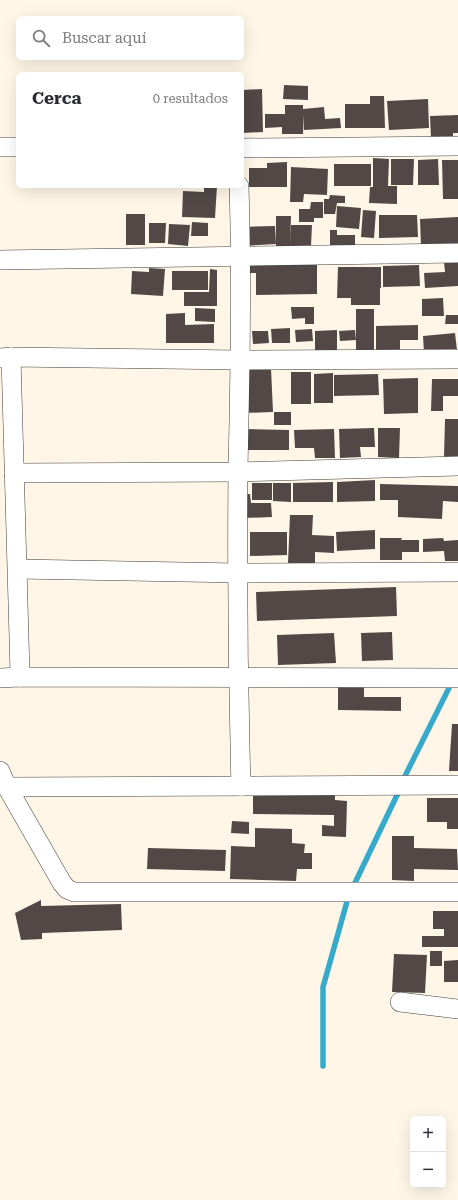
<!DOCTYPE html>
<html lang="es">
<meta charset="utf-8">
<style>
:root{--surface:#fff;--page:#f7f7f7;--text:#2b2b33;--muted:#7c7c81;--line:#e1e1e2}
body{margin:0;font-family:"Roboto Serif",serif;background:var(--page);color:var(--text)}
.controls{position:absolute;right:12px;bottom:12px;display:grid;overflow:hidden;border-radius:6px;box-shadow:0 4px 16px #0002}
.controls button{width:36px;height:36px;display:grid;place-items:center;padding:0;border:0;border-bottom:1px solid var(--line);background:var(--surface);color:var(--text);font:20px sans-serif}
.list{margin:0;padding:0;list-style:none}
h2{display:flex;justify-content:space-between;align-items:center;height:52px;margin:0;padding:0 16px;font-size:17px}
h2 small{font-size:13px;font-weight:400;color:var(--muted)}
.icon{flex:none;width:22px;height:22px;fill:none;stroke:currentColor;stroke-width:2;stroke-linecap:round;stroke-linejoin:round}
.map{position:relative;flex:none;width:458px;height:1200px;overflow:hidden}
.search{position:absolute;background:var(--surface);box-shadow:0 4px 16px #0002;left:16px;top:16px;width:228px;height:44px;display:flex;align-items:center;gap:10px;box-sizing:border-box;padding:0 14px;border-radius:6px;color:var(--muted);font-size:15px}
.panel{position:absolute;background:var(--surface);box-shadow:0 4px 16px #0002;left:16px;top:72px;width:228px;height:116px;border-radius:6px}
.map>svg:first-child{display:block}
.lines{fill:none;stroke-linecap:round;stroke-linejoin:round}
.stream{stroke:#36aaca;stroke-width:5.5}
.building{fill:#524947}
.street-casing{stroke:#3d3d3d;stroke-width:20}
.street{stroke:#fff;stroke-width:19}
</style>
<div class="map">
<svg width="458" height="1200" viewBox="0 0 458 1200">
<rect width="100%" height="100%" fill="#fff6e7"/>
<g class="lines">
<g class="stream">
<polyline points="404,778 452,682"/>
<polyline points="353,887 400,789"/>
<polyline points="323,1066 323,987 348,898"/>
</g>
</g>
<g class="building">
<polygon points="284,85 308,86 308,100 283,99"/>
<polygon points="262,89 263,132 242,133 242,90"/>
<polygon points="370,96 384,96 385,128 345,128 345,104 370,104"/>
<polygon points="428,99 429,128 389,130 387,101"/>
<polygon points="285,105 303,105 303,109 324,107 325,119 340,118 341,128 304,130 304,114 303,134 282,134 282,127 265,128 265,114 285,114"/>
<polygon points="458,115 458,133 453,133 453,137 431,138 430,116"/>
<polygon points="373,158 389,159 388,186 397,186 397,204 369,203 370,187 373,187"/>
<polygon points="391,159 414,159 413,185 391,185"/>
<polygon points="438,159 439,185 418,185 418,160"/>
<polygon points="442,160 458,160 458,199 443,199"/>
<polygon points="287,162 287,187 249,187 249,168 267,168 267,163"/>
<rect x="334" y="164" width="37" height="22"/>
<polygon points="291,167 328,169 327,195 304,194 303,202 290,202"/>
<polygon points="204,186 217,186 215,218 182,217 183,191 204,192"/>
<polygon points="330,195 345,196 345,203 337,203 335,214 324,214 324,199 329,199"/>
<polygon points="311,202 323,202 323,218 314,218 314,222 299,222 299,209 310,209"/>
<polygon points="337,206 361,208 359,229 336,227"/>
<polygon points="363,210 376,211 374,238 361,237"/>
<rect x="126" y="214" width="19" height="31"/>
<polygon points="379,215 417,215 418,237 379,238"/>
<polygon points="276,216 291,216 290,244 291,225 312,225 311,246 276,246"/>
<polygon points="458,217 458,244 421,246 420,219"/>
<polygon points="192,222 208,223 208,236 191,236"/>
<polygon points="149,223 166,223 165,243 149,243"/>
<polygon points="169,224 190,225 188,246 168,244"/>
<polygon points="275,226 276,244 241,246 240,227"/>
<polygon points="330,230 337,230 337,235 355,235 355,246 330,246"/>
<polygon points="458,261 458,286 425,288 424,273 445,272 444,262"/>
<polygon points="317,264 317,294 256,295 256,273 245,273 245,265"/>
<polygon points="419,265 420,286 383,287 383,266"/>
<polygon points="338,267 381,267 381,288 360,288 380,288 380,305 351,305 351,298 337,298"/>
<polygon points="149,268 165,269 163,296 131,294 132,271 149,272"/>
<polygon points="210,269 217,270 217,306 184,306 184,292 209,292"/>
<rect x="172" y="271" width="36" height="19"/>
<polygon points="443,298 444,316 422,316 422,299"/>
<polygon points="291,307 314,307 314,324 305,324 305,318 292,319"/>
<polygon points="195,308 215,309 215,322 195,321"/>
<rect x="356" y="309" width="18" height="42"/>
<polygon points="185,313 185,325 214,324 214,343 166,343 166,314"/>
<polygon points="446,315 458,315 458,324 445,324"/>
<polygon points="418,325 418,340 400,340 400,352 376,353 376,326"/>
<polygon points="290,328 290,343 272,343 271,329"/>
<polygon points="312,329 313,341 296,342 295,330"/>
<polygon points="337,330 337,350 315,351 315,331"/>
<polygon points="355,330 356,340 340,341 339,331"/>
<polygon points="252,331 268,331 269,343 253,344"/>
<polygon points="455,333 457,350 424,353 423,336"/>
<polygon points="271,368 273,412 244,413 243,369"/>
<rect x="291" y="372" width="20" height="32"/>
<polygon points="333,373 333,403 314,403 314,374"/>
<polygon points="378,374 379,395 334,396 334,375"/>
<polygon points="418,378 418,413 384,414 383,379"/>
<polygon points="432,379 458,379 458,396 443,396 443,411 431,411"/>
<rect x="274" y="412" width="17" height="13"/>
<polygon points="445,419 458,419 458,457 444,457"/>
<polygon points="374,428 375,447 360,447 361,457 340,458 339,429"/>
<polygon points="378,428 400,428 399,458 378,457"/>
<polygon points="247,429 289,430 289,450 247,450"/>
<polygon points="334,429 335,458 315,458 314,448 295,448 294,430"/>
<polygon points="375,480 375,501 337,502 337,482"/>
<polygon points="333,482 333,502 293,502 293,483"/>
<rect x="252" y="483" width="20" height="17"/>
<polygon points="273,483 291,483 291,502 273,501"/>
<polygon points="380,484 458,486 458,502 443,501 442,519 398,517 398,500 380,500"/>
<polygon points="244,494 250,494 251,503 271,503 272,517 244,518"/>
<polygon points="290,515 313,515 312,535 334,536 334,553 315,552 315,564 288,563"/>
<polygon points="375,530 375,549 337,551 336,532"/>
<polygon points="250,532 287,532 287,555 250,556"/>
<polygon points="380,538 402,538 401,540 419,540 419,552 402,552 402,560 380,560"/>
<polygon points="443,538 444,541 458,540 458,561 445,561 444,551 423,552 423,539"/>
<polygon points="396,587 397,616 257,621 256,592"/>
<polygon points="392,632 393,660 362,661 361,633"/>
<polygon points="334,633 336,663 278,665 277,635"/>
<polygon points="338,682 364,682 364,697 401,697 401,711 338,710"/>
<polygon points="452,724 458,724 458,771 449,771"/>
<polygon points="315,791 335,791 335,800 347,801 346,837 322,836 322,825 334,826 334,815 253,814 253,795 315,795"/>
<polygon points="427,798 458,798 458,829 447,829 447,822 427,822"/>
<polygon points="232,821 249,822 249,834 231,833"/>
<polygon points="255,828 292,829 292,843 305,844 304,853 312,853 312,869 297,869 296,881 230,879 231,846 255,847"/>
<polygon points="392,836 414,836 414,848 457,849 458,870 414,869 414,881 392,880"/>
<polygon points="148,848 226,850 225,871 147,869"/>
<polygon points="41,900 41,906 121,904 122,930 42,933 42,939 21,940 15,913"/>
<polygon points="433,911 458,911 458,947 422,947 422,936 444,936 444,929 433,929"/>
<rect x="430" y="951" width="12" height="15"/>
<polygon points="394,954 427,955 425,993 392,992"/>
<polygon points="458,960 458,982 444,982 444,961"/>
</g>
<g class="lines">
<g class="street-casing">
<g id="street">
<polyline points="0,147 18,147"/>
<polyline points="242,148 458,146"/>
<path d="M239,186C242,281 240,375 238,470C237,575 238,681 241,786"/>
<polyline points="0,260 458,253"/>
<path d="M11,357C14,463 18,570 20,677"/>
<polyline points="0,358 11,357 240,360 458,359"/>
<polyline points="14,473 238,472 458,466"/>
<polyline points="18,569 239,573 458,572"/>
<polyline points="0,678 20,677 458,678"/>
<polyline points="0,771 7,787 62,883 67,889 74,892 458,892"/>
<polyline points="7,787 458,785"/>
<polyline points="400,1002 458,1009"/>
</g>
</g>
<use href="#street" class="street"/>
</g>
</svg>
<div class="controls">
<button>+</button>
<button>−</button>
</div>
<div class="search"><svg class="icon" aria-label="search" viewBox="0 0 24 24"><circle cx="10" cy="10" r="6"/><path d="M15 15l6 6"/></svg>Buscar aquí</div>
<section class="panel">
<h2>Cerca<small>0 resultados</small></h2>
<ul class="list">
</ul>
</section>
</div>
